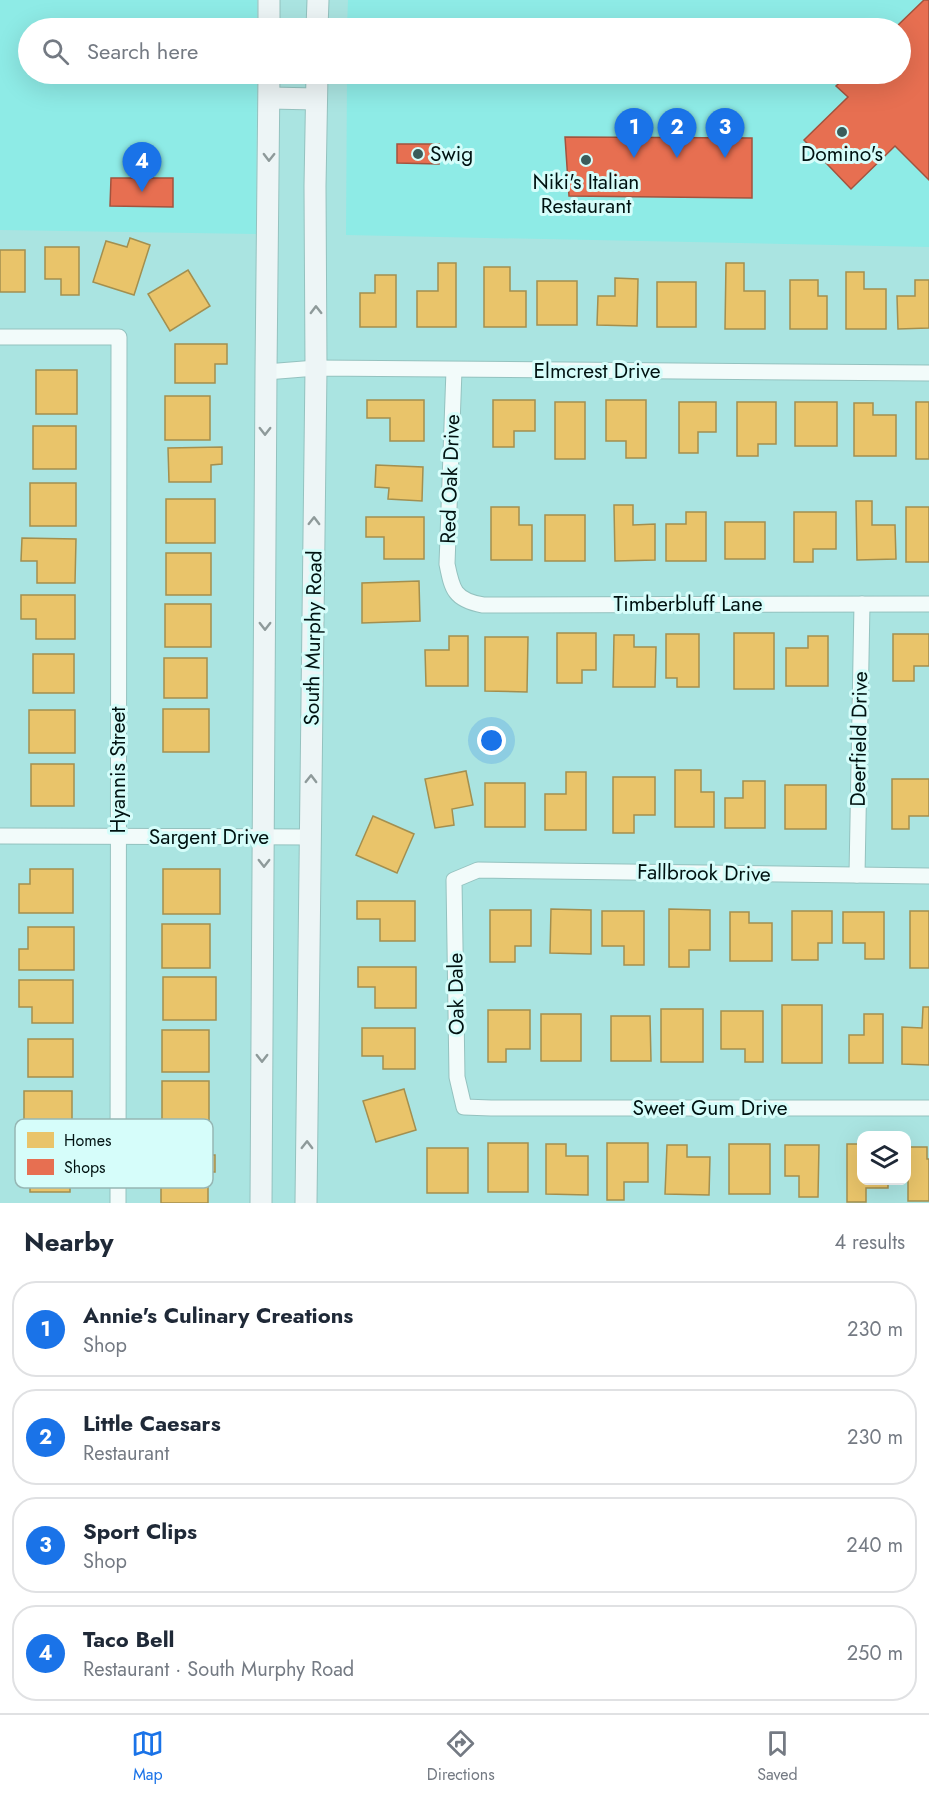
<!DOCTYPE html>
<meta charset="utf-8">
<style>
:root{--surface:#fff;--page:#f2f2f3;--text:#1f2937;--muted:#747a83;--line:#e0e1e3;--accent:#1a73e8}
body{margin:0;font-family:Jost,sans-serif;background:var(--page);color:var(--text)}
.controls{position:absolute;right:18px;bottom:18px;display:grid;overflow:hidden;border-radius:12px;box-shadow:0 6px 24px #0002}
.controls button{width:54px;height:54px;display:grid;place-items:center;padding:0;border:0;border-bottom:2px solid var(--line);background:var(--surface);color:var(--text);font:30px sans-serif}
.you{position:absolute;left:492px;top:741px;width:21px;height:21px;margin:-15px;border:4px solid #fff;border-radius:50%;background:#1a73e8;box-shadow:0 0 0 9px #1a73e833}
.badge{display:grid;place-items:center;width:39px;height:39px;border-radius:50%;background:var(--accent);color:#fff;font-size:20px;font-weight:700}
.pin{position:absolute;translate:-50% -50px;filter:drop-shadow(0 2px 3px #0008)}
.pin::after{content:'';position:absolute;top:32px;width:21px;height:18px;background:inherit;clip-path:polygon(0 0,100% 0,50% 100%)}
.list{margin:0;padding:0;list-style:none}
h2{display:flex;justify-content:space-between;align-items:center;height:78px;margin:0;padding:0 24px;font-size:26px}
h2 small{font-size:20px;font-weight:400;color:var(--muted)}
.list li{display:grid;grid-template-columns:39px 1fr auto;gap:18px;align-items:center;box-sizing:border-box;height:96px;margin:0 12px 12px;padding:0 12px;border:2px solid var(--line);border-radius:24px}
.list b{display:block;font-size:22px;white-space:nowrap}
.list p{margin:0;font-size:20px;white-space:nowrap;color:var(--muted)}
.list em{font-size:20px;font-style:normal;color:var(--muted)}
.icon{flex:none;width:33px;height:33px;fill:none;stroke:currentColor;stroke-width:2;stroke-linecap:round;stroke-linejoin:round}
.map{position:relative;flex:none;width:929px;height:1203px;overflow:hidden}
.search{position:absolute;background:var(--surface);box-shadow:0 6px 24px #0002;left:18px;right:18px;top:18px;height:66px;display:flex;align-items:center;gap:15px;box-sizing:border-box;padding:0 21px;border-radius:33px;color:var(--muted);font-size:22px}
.sheet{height:510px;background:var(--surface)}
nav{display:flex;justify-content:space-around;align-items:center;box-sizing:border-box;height:84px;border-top:2px solid var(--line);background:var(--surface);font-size:16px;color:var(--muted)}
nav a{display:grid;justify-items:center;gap:3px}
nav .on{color:var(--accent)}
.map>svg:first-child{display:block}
.built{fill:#8eebe6}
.homes{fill:#e9c46a;stroke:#a38f4f;stroke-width:1.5}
.shops{fill:#e76f51;stroke:#a2533e;stroke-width:1.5}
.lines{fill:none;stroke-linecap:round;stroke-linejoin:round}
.minor-casing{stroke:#94c2bf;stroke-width:17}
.secondary-casing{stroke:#94c2bf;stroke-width:23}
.minor{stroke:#f2fbfa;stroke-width:15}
.secondary{stroke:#edf5f6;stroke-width:21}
.oneway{stroke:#8e9a9a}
.poi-dot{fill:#3b5c5a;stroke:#d6fdfa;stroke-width:2}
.labels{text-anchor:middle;stroke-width:6;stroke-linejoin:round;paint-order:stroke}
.poi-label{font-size:21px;fill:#001211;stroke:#d6fdfa}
.street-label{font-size:21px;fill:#001211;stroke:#d6fdfa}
.key{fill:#d6fdfa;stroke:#96b6b4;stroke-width:1.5}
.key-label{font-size:16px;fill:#001211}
</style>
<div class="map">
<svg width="929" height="1203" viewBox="0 0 929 1203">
<rect width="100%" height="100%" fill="#aae4e1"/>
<g class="built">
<polygon points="0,0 257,0 257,28 28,28 28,74 257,74 256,234 0,230"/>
<polygon points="348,0 929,0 929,247 346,235 347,74 900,74 900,28 347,28"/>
</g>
<g class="homes">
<polygon points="130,238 150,245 134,295 93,282 106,241 127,247"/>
<polygon points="45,247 79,247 79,295 61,295 61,279 45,279"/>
<rect x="0" y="250" width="25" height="42"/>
<polygon points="438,263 456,263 456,327 417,327 417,291 438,291"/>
<polygon points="726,263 744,263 744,291 765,291 765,329 725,329"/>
<polygon points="484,267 510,267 510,291 526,291 526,327 484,327"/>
<polygon points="188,270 210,306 170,331 148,294"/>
<polygon points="846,272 864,272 864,289 886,289 886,329 846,329"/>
<polygon points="375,275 396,275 396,327 360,327 360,293 375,293"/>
<polygon points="615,278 638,279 637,326 597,325 598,296 615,296"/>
<polygon points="790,280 818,280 818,296 827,296 827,329 790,329"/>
<polygon points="915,280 929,280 929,328 898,329 897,296 915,296"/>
<rect x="537" y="281" width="40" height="44"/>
<rect x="657" y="282" width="39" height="45"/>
<polygon points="175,344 227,344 227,364 215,364 215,383 175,383"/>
<rect x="36" y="370" width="41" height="44"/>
<rect x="165" y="396" width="45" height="44"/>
<polygon points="367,400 424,400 424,441 390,441 390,418 367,418"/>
<polygon points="493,400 535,400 535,431 514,431 514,447 493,447"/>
<polygon points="606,400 646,400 646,458 626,458 626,441 606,441"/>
<rect x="555" y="402" width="30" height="57"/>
<polygon points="679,402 716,402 716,432 698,432 698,453 679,453"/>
<polygon points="737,402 776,402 776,444 758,444 758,456 737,456"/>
<rect x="795" y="402" width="42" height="44"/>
<rect x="916" y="402" width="13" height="57"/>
<polygon points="854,403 873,403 873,415 896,415 896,456 854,456"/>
<rect x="33" y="426" width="43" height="43"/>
<polygon points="222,447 222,464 211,465 211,482 169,482 168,448"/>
<polygon points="376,465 423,467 422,501 388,499 389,488 375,487"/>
<rect x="30" y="483" width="46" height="43"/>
<rect x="166" y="499" width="49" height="44"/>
<polygon points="856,501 872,501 872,525 895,525 896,559 857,560"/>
<polygon points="614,505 633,505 633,525 655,524 655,560 615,561"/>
<polygon points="491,507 519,507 519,525 532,525 532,560 491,560"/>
<rect x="906" y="507" width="23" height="55"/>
<polygon points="686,512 706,512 706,561 666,561 666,524 686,524"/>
<polygon points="794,512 836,512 836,549 813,549 813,562 794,562"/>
<rect x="545" y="515" width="40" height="46"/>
<polygon points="366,517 424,517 424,559 384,559 384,537 366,537"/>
<rect x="725" y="522" width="40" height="37"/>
<polygon points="22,538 76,539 75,583 37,583 37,561 21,561"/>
<rect x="166" y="553" width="45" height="42"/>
<polygon points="419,581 420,621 362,623 362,583"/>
<polygon points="21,595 75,595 75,639 36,639 36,619 21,619"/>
<rect x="165" y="604" width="46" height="43"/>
<polygon points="557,633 596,633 596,670 582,670 582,683 557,683"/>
<rect x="734" y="633" width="40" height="56"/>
<polygon points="666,634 699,634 699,687 677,687 677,678 666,678"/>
<polygon points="893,634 929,634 929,666 914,666 914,681 893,681"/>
<polygon points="614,635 634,635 634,647 656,647 655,687 613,687"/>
<polygon points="449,636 468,636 468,686 426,686 425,650 449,650"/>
<polygon points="808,636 828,636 828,686 786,686 786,648 808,648"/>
<polygon points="485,637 528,637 527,692 485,691"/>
<rect x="33" y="654" width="41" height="39"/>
<rect x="164" y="658" width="43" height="40"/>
<rect x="163" y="709" width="46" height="43"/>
<rect x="29" y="710" width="46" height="43"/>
<rect x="31" y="764" width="43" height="42"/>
<polygon points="675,770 701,770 701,792 714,792 714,827 675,827"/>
<polygon points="466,771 473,805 452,809 454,825 435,828 425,779"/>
<polygon points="566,772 586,772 586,830 545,830 545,794 566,794"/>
<polygon points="613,777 655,777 655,815 634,815 634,833 613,833"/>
<polygon points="892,779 929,779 929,816 909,816 909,829 892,829"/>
<polygon points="743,781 765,781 765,828 725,828 725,798 743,798"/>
<rect x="485" y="783" width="40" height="44"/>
<rect x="785" y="785" width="41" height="44"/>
<polygon points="373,816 414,834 397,873 356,855"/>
<polygon points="30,869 73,869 73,913 19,913 19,884 30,884"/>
<rect x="163" y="869" width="57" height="45"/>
<polygon points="357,901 415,901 415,941 380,941 380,919 357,919"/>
<polygon points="551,909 591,910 591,954 550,953"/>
<polygon points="669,909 710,910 710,950 689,950 689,967 669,967"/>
<polygon points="490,910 531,910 531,946 515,946 515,962 490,962"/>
<polygon points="602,911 644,911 644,965 624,965 624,946 602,946"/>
<polygon points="792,911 832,911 832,943 818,943 818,960 792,960"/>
<rect x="910" y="911" width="19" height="57"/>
<polygon points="730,912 749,912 749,923 772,923 772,961 730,961"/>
<polygon points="843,912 884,912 884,959 865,959 865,943 843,943"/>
<rect x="162" y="924" width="48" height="44"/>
<polygon points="28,927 74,927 74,970 19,970 19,949 28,949"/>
<polygon points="358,967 416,967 416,1008 375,1008 375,987 358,987"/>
<rect x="163" y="977" width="53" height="43"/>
<polygon points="19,980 73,980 73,1023 32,1023 32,1007 19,1007"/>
<rect x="782" y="1005" width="40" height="58"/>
<polygon points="923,1007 929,1007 929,1065 902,1064 902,1027 922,1028"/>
<rect x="661" y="1009" width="42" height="53"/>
<polygon points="488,1010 530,1010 530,1049 506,1049 506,1062 488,1062"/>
<polygon points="721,1011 763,1011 763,1062 745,1062 745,1049 721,1049"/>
<rect x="541" y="1014" width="40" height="47"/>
<polygon points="864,1014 883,1014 883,1063 849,1063 849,1035 864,1035"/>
<polygon points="611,1016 650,1016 651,1061 611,1061"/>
<polygon points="362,1028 415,1028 415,1069 383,1069 383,1056 362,1056"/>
<rect x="162" y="1030" width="47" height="42"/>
<rect x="28" y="1039" width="45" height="38"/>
<rect x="162" y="1081" width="47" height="43"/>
<polygon points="404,1089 416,1130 376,1142 363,1101"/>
<rect x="24" y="1091" width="48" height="43"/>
<polygon points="203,1133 203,1155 215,1155 215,1172 162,1172 162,1134"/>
<rect x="488" y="1143" width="40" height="49"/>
<polygon points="607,1143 648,1143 648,1182 624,1182 624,1200 607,1200"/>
<polygon points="546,1144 566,1144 566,1156 588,1156 588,1195 546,1194"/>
<rect x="729" y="1144" width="41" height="50"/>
<polygon points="847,1144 862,1144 862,1180 888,1180 888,1188 866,1188 866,1202 847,1202"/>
<polygon points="667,1145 687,1145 687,1157 710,1157 709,1195 665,1194"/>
<polygon points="785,1145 819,1145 818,1197 799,1197 799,1176 785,1176"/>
<polygon points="17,1147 70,1147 70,1192 30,1192 30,1172 17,1172"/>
<polygon points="908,1147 927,1147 927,1159 929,1159 929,1201 908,1201"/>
<rect x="427" y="1148" width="41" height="45"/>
<rect x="161" y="1186" width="47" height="17"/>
</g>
<g class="shops">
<polygon points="924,0 929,0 929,180 895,146 851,189 804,140 848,97 836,86 849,74 900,74 900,28 895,28"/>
<polygon points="565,137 752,138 752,198 569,196"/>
<polygon points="397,144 439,144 439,164 397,163"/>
<polygon points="111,178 173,178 173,207 110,206"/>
</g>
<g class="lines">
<g class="minor-casing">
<g id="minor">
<polyline points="0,337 119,337 118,1203"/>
<path d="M454,370L447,564C452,589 454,600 483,605L929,604"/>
<polyline points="266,372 316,368 929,373"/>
<polyline points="0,836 310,837"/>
<polyline points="857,875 862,604"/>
<polyline points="929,876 478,870 454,880 457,1077 464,1107 491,1108 929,1108"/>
</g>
</g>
<g class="secondary-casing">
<g id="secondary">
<polyline points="269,0 269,28"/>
<polyline points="317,28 318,0"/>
<polyline points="270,98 316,99"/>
<polyline points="261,1203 266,372 269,74"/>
<polyline points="306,1203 316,368 315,186 317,74"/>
</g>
</g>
<use href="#minor" class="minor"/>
<use href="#secondary" class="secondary"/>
</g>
<defs><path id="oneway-chevron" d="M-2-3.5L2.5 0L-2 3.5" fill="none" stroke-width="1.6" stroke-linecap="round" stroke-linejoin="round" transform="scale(1.5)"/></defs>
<g class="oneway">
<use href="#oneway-chevron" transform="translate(269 157) rotate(91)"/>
<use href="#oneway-chevron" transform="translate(316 310) rotate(-91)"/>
<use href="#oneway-chevron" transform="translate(265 431) rotate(90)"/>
<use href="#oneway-chevron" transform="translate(314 521) rotate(-89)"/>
<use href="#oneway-chevron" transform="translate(265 626) rotate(90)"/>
<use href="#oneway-chevron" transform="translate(311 779) rotate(-89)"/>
<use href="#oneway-chevron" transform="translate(264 863) rotate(90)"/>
<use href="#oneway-chevron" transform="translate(262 1058) rotate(90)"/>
<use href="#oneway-chevron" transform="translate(307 1145) rotate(-89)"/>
</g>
<g class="poi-dot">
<circle cx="842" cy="132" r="6"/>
<circle cx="418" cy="154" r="6"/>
<circle cx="586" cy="160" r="6"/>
</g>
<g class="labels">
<g class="poi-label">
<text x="430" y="161" text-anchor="start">Swig</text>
<text x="842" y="161">Domino's</text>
<text x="586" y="189">Niki's Italian<tspan x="586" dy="24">Restaurant</tspan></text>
</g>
<g class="street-label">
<text x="597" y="378">Elmcrest Drive</text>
<text transform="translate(450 479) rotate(-88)" y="7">Red Oak Drive</text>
<text x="688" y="611">Timberbluff Lane</text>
<text transform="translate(313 638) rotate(-89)" y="7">South Murphy Road</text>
<text transform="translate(859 739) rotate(-89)" y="7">Deerfield Drive</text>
<text transform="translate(118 770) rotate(-90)" y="7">Hyannis Street</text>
<text x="209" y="844">Sargent Drive</text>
<text transform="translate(704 873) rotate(1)" y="7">Fallbrook Drive</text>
<text transform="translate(456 994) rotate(-91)" y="7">Oak Dale</text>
<text x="710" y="1115">Sweet Gum Drive</text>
</g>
</g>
<rect x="15" y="1119" width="198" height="69" rx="9" class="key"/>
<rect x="27" y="1132" width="27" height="16" fill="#e9c46a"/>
<rect x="27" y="1159" width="27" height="16" fill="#e76f51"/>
<g class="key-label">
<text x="64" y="1146">Homes</text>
<text x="64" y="1173">Shops</text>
</g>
</svg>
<div class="controls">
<button><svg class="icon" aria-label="layers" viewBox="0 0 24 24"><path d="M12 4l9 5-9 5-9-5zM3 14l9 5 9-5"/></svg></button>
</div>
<div class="you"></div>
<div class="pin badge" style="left:634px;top:158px">1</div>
<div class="pin badge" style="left:677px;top:158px">2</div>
<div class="pin badge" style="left:725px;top:158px">3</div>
<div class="pin badge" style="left:142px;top:192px">4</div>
<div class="search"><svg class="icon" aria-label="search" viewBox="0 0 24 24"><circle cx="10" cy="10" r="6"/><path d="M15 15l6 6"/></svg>Search here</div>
</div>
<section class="sheet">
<h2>Nearby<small>4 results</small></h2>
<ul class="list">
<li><span class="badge">1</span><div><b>Annie's Culinary Creations</b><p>Shop</p></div><em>230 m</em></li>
<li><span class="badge">2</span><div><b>Little Caesars</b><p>Restaurant</p></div><em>230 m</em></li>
<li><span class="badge">3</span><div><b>Sport Clips</b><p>Shop</p></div><em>240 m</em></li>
<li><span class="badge">4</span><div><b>Taco Bell</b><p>Restaurant · South Murphy Road</p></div><em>250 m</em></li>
</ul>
</section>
<nav>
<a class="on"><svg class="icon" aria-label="map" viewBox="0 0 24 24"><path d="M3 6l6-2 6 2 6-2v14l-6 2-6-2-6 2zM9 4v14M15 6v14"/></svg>Map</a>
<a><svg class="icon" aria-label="directions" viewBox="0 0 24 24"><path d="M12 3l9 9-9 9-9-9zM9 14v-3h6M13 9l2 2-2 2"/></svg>Directions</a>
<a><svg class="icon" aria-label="saved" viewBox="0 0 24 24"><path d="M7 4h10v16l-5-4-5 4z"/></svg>Saved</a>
</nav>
